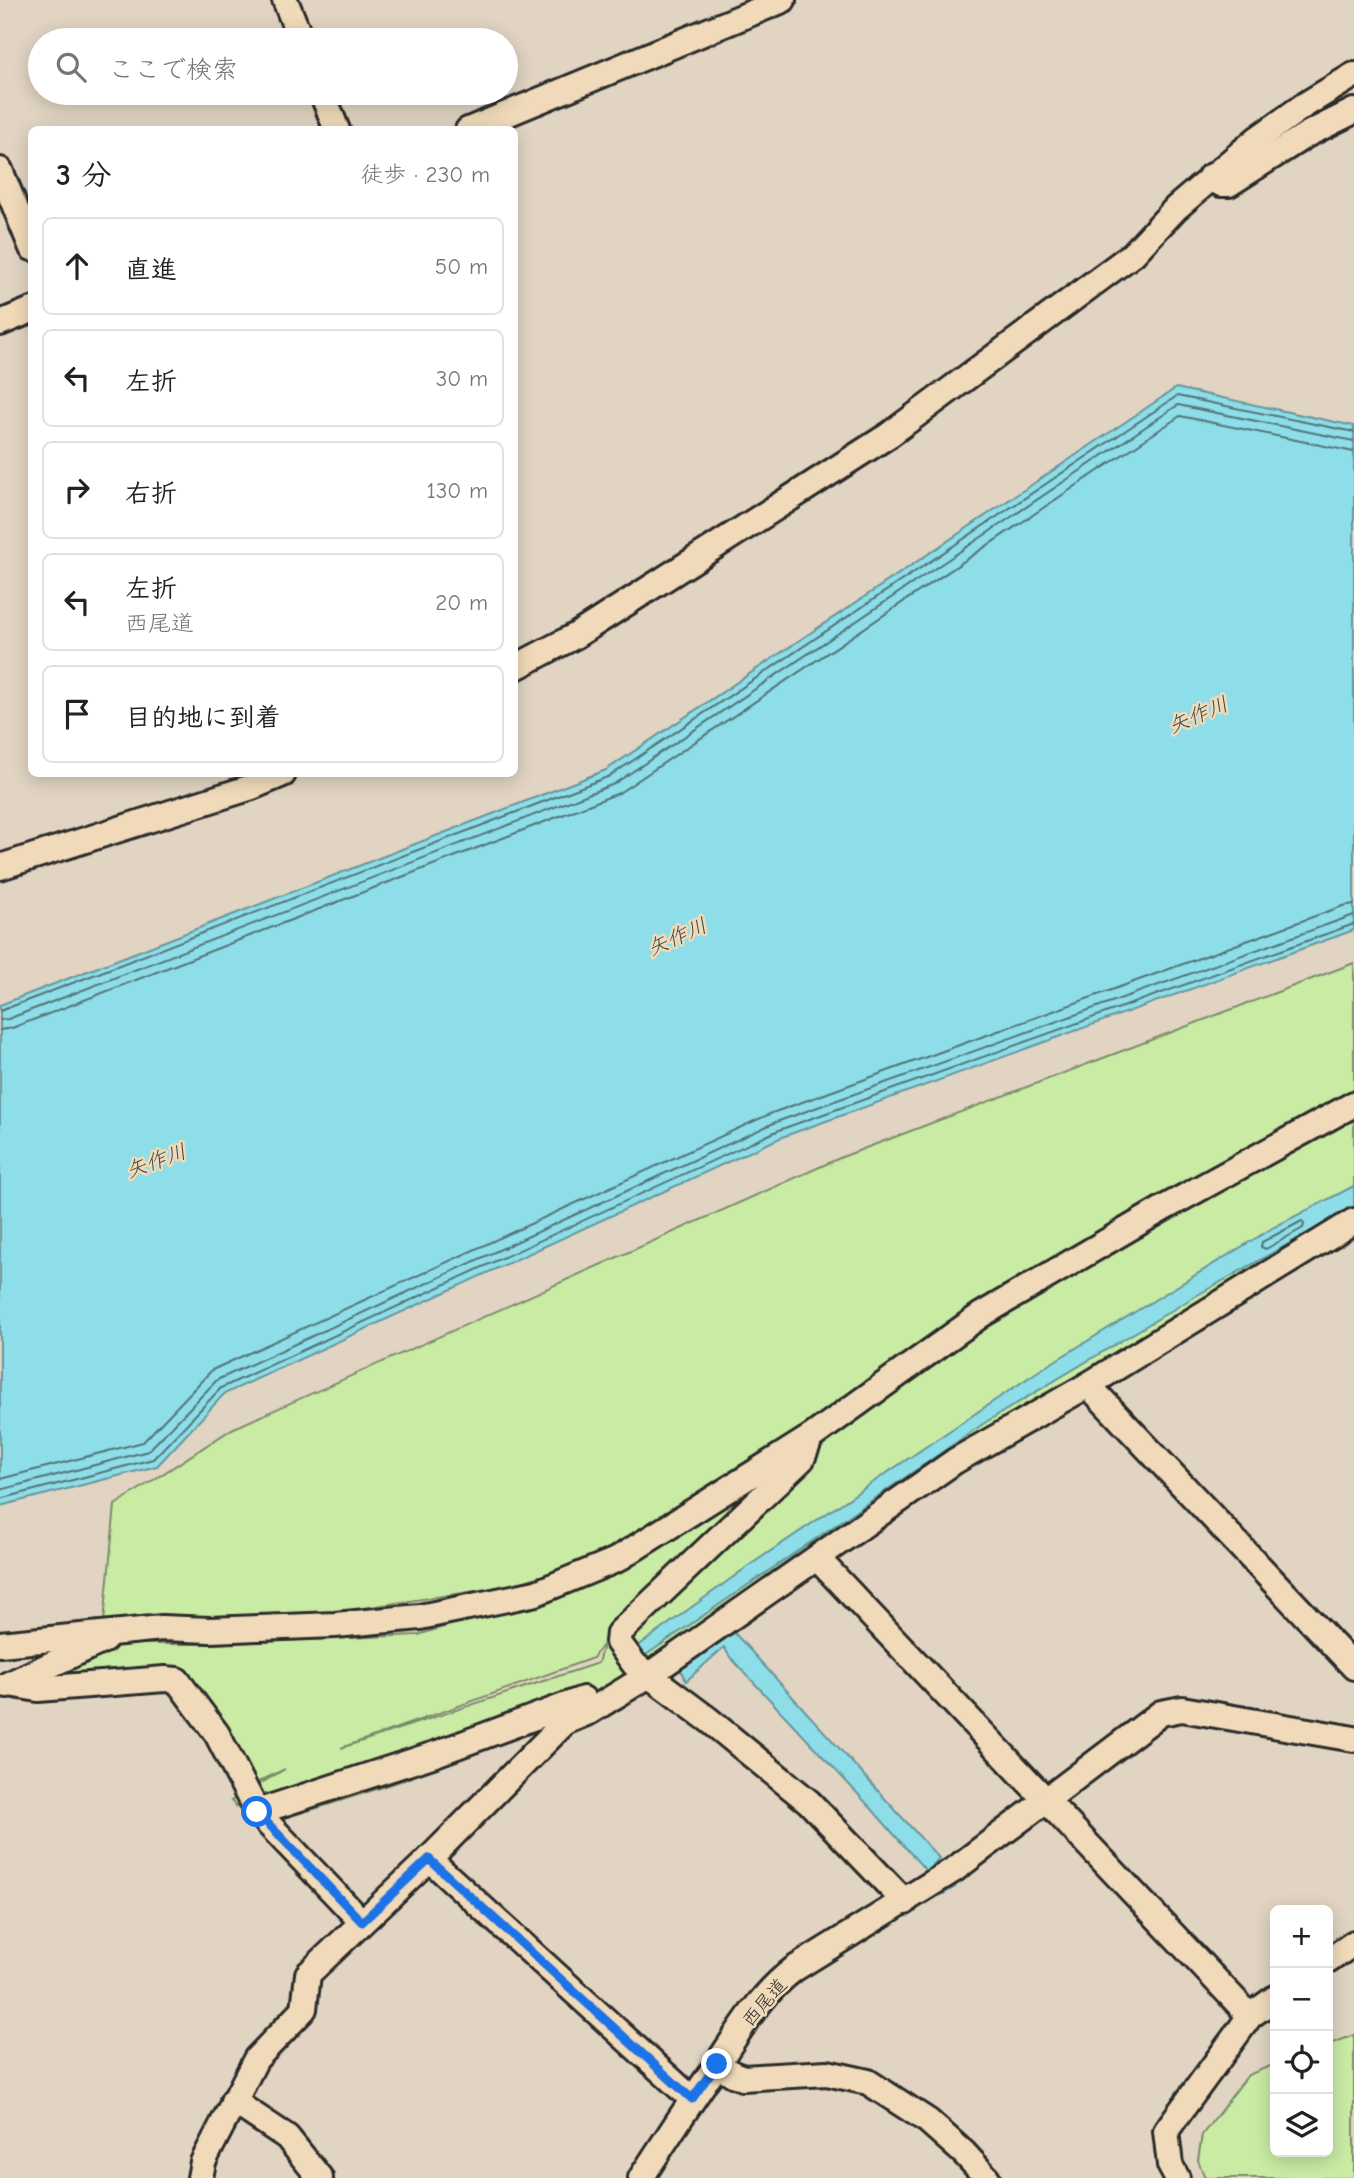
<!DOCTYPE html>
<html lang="ja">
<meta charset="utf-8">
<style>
:root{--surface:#fff;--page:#f2f2f2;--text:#222;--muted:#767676;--line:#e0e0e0}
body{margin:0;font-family:"Comic Neue","Klee One",sans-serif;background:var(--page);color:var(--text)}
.controls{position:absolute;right:21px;bottom:21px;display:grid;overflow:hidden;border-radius:10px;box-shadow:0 4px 18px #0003}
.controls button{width:63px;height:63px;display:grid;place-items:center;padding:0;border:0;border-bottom:2px solid var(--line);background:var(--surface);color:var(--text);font:35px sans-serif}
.stop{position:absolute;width:21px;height:21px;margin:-16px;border:5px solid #1a73e8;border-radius:50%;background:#fff}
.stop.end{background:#1a73e8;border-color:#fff;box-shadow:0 2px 7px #0008}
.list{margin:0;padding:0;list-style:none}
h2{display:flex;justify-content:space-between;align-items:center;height:91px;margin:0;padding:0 28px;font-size:30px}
h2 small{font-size:23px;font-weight:400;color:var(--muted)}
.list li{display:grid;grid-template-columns:46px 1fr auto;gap:21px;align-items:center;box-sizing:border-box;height:98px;margin:0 14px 14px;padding:0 14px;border:2px solid var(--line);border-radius:10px}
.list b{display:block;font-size:26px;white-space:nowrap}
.list p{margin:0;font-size:23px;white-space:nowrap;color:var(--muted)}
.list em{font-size:23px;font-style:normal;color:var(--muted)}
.icon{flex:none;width:38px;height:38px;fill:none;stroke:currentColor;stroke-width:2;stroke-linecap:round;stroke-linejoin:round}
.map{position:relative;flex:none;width:1354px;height:2178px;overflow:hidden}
.search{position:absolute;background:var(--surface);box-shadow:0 4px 18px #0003;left:28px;top:28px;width:490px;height:77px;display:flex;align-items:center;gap:18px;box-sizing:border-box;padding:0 24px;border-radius:38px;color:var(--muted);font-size:26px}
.panel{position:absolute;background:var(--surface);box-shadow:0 4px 18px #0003;left:28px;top:126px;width:490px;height:651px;border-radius:10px}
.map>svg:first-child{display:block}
.green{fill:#c9eba4;stroke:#7a8b68;stroke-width:2;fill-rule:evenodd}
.water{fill:#8ddee8;stroke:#66969c;stroke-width:2}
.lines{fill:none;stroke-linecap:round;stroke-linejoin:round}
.shore{stroke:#527377;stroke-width:2}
.stream{stroke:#66969c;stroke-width:5}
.minor-casing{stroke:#2b2b2b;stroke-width:30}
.minor{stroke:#f0dab9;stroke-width:24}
.route{stroke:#1a73e8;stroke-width:9}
.labels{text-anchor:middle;stroke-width:5;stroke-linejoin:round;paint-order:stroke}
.street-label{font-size:19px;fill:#2b2b2b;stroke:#f0dab9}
.water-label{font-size:21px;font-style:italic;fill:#3a4647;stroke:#f0dab9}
</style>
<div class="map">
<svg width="1354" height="2178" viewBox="0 0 1354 2178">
<rect width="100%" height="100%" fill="#e1d4c3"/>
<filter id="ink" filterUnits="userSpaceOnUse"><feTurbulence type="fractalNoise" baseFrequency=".0143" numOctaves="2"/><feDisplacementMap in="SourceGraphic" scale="14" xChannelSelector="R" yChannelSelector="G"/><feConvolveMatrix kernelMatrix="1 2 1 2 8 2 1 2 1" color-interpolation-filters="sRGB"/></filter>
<g filter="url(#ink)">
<g class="green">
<polygon points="1354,963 1354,1098 612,1553 509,1586 290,1619 104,1622 115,1505 232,1429 842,1157"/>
<polygon points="1354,1119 1354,1219 650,1668 640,1664 628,1631 822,1437 954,1346 1103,1253"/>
<path d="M790,1463L615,1623L606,1638L631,1678C582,1703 533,1729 482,1750C409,1781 332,1803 256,1827L231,1801L285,1769L248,1787L188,1681L36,1677L116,1644H203L418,1635L608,1575ZM604,1642L598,1663L341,1748L593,1658Z"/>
<polygon points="1354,2035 1354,2178 1205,2178 1198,2160 1202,2135 1248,2075 1275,2064 1275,2152 1328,2152 1328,2045"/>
</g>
<g class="water">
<polygon points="1176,388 1354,426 1354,930 782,1137 224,1394 157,1466 0,1506 0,1005 606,770"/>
<polygon points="1354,1186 1354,1207 1194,1297 986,1422 640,1659 634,1649 747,1567 1040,1370 1274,1227"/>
<polygon points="729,1627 939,1858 927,1872 871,1808 730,1657 724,1647 686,1681 678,1664"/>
</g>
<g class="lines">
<g class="shore">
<polyline points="0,1011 610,776 1177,396 1354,432"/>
<polyline points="0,1020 8,1019 614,784 1178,405 1354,441"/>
<polyline points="0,1030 12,1028 619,793 1180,416 1354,452"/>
<polygon points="1302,1221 1304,1224 1303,1228 1266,1249 1261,1247 1262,1242"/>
<polyline points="0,1479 143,1442 212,1370 772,1113 1343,906 1354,904"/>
<polyline points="0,1490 148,1451 217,1380 776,1122 1354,915"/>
<polyline points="0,1499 153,1459 221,1388 779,1130 1354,924"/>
</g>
<polyline class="stream" points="940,1894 954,1886"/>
<g class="minor-casing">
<g id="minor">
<polyline points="285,0 301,40"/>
<polyline points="322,93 337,130"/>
<polyline points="468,130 783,0"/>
<polyline points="0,170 32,248"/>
<polyline points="1210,177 1221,184 1229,184 1306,135 1354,111"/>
<polyline points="0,323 32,310"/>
<polyline points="514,668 575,636 889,435 1133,254 1176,208 1257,139 1303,106 1354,75"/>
<polyline points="0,867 252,787 283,774"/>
<polyline points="1088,1385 1354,1667"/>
<polyline points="808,1444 802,1459 619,1633 618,1642 635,1665 709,1720 809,1802 905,1902"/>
<polyline points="817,1558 1250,2016"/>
<polyline points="0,1644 162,1628 210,1630 335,1625 420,1617 536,1593 616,1560 811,1437 981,1315 1164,1208 1354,1104"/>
<polyline points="9,1684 38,1689 165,1679 177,1680 217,1734 257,1812 362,1922"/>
<polyline points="7,1685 104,1640"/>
<polyline points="257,1812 438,1753 583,1699"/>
<polyline points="429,1859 692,2099"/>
<polyline points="1328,1961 1354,1943"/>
<polyline points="717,2064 733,2074 743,2078 827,2073 868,2082 928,2121 964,2153 987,2178"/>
<polyline points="233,2101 287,2137 320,2178"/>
<polyline points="200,2178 203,2162 256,2059 304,2009 308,1974 429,1859 565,1722 589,1712 649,1675 955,1461 1088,1385 1354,1221"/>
<path d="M641,2178C666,2139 692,2100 719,2061C742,2027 760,1995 794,1969L955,1869L1161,1713L1182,1709L1354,1739"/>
<polyline points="1177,2178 1170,2165 1166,2131 1250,2016 1275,1998"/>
</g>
</g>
<use href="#minor" class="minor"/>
</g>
</g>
<g class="lines" filter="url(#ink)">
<polyline class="route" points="257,1812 362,1922 429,1859 692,2099 717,2064"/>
</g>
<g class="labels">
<g class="street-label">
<text transform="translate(764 2002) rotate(-49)" y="7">西尾道</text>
</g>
<g class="water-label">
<text transform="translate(1198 715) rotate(-23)" y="7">矢作川</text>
<text transform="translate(677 937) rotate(-24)" y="7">矢作川</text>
<text transform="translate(156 1161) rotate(-20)" y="7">矢作川</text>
</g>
</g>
</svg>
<div class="controls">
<button>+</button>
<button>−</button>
<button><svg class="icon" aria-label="locate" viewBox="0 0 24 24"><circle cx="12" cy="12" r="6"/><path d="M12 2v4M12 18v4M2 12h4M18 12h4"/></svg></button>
<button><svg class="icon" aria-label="layers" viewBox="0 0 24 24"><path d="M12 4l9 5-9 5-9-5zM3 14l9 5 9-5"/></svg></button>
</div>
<div class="stop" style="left:257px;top:1812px"></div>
<div class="stop end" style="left:717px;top:2064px"></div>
<div class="search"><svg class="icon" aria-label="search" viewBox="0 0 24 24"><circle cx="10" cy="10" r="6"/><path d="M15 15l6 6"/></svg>ここで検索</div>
<section class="panel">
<h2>3 分<small>徒歩 · 230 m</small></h2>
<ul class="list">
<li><svg class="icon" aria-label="ahead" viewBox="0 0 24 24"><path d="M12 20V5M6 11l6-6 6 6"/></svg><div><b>直進</b></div><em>50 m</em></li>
<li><svg class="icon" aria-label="left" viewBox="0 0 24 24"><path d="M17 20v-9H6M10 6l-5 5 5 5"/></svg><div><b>左折</b></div><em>30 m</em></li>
<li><svg class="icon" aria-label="right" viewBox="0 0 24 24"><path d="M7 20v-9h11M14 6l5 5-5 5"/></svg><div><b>右折</b></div><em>130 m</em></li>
<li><svg class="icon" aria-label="left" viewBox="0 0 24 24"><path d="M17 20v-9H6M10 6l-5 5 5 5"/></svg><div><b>左折</b><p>西尾道</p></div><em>20 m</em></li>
<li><svg class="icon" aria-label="arrive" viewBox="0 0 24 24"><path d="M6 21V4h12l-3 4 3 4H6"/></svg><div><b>目的地に到着</b></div></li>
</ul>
</section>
</div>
